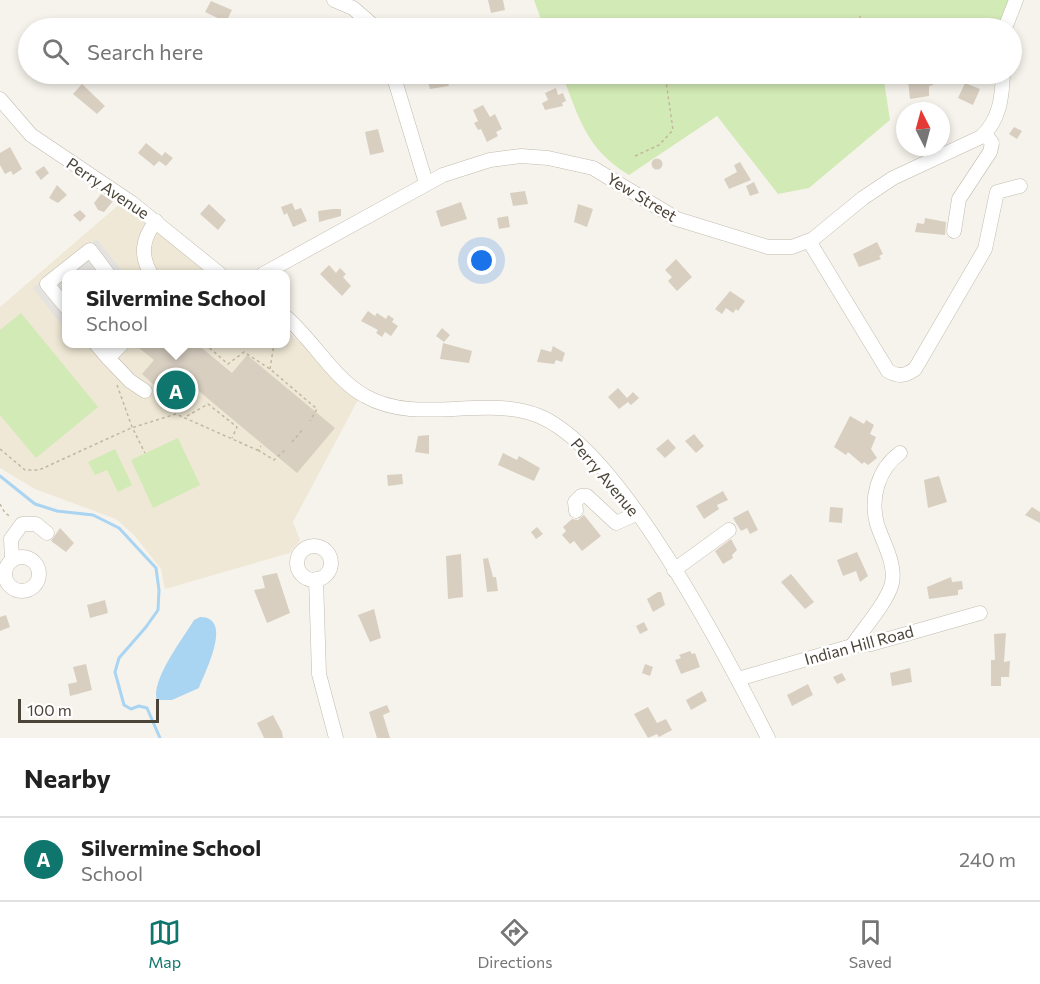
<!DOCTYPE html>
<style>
:root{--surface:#fff;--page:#f2f2f2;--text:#222;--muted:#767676;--line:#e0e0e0;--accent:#0f766e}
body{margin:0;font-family:Commissioner,sans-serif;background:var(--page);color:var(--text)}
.compass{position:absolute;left:896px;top:102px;width:54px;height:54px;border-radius:50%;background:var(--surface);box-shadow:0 3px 9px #0003;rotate:354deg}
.scale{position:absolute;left:18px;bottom:15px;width:141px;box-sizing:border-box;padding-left:6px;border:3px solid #4b4439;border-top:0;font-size:16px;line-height:21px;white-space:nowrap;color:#4b4439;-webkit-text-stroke:4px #fff;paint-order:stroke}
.you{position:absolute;left:482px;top:261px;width:21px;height:21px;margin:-15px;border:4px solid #fff;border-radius:50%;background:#1a73e8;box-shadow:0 0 0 9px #1a73e833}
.badge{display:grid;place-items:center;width:39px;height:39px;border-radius:50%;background:var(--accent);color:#fff;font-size:20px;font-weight:700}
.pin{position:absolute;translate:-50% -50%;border:3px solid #fff;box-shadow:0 2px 6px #0006}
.popup{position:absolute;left:62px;top:270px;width:228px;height:78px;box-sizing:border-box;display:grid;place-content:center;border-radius:12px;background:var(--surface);filter:drop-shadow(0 2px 4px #0005);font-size:20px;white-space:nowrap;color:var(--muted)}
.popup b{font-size:22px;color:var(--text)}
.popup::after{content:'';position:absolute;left:50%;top:100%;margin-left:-12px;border:12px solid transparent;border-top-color:var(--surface)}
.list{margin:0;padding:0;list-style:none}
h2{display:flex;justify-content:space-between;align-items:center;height:78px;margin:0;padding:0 24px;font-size:26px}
h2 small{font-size:20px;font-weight:400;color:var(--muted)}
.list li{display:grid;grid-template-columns:39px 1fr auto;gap:18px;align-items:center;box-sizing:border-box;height:84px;padding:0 24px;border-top:2px solid var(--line)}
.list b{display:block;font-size:22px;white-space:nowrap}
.list p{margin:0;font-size:20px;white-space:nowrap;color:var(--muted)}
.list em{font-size:20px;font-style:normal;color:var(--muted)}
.icon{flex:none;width:33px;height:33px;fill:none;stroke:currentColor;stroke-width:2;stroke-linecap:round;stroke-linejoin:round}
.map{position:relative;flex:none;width:1040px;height:738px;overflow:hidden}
.search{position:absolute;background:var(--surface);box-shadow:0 3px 9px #0003;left:18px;right:18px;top:18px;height:66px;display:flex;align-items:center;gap:15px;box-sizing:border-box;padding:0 21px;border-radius:33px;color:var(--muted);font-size:22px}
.sheet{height:162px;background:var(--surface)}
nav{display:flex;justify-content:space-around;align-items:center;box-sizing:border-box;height:84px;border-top:2px solid var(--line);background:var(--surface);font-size:16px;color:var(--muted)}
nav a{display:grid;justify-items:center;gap:3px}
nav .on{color:var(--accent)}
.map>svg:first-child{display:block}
.education{fill:#efe8d6}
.green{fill:#d2eab5}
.parking{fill:#e5e3e0}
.water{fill:#a9d4f2}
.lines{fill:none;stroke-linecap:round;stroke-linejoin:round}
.stream{stroke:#a9d4f2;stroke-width:3}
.building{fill:#d8cfc1}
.minor-casing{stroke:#c2bbae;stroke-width:15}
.path{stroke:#c4b79f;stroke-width:1.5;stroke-dasharray:3 3;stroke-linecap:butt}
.minor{stroke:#fff;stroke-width:14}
.labels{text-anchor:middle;stroke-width:5;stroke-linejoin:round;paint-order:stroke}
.street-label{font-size:16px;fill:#4b4439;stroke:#fff}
</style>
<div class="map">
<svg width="1040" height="738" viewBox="0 0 1040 738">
<rect width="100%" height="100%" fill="#f6f3ec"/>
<polygon class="education" points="122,202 211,274 66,274 66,344 286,344 286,330 360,396 293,522 300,540 290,553 165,589 161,569 134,535 116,519 35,489 0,468 0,307"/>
<g class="green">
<polygon points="534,0 1010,0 1000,28 544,28"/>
<path d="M562,74H883L890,120L809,188L778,194L717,116L629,175C586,149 579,118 562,74Z"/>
<polygon points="21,313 98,407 36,458 0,415 0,330"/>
<polygon points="178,438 200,485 153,508 131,460"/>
<polygon points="115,449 132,485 118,492 107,470 95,475 88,462"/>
</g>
<polygon class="parking" points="97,239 124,274 66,274 66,330 33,288"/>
<path class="water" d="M200,617C234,617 205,672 199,688L172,700H157C150,681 184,637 194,620Z"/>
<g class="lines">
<polyline class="stream" points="0,476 35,504 57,511 93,515 119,528 156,568 159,590 158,610 146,627 119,658 115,672 124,705 131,709 139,706 147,708 160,738"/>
</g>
<g class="building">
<polygon points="488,0 503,0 505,10 491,13"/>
<polygon points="211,1 232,10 226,22 205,12"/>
<polygon points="426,74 449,74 451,82 448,83 449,86 430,89"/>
<polygon points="931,75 933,85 929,86 929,96 910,99 908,80"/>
<polygon points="965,83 980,89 973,105 958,98"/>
<polygon points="82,84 105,106 97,114 73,94"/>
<polygon points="556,88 558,95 563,93 566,101 562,103 563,106 545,110 542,103 548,100 545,93"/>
<polygon points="483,105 490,117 495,114 502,129 496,132 498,136 487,142 481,129 478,130 474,123 478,121 473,110"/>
<polygon points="1014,127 1022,131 1017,139 1009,134"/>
<polygon points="378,129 384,152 370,155 365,132"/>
<polygon points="146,143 162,156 165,152 173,158 166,166 159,161 154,166 138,153"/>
<polygon points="10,147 22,169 13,175 11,171 5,174 0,165 0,153"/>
<circle cx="657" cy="164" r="5.5"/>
<polygon points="740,162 751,180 729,189 724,179 737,172 734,165"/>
<polygon points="44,166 49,173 41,180 35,172"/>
<polygon points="754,182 759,193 750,196 746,186"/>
<polygon points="57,185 67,195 58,203 49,198"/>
<polygon points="525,191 528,204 513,206 510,193"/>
<polygon points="101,194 113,201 104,212 98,210 94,203"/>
<polygon points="461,202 467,219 441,227 436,211"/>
<polygon points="292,203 295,210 301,208 307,221 293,227 287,213 284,215 281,207"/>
<polygon points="209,204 226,220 218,230 200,214"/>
<polygon points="578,204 593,209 587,227 574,222"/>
<polygon points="333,209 341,209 341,216 319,222 318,211"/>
<polygon points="80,210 86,216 80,222 73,215"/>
<polygon points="508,216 510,227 499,229 497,218"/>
<polygon points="925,218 946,222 945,235 915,232 917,223 924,224"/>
<polygon points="877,242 883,254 879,256 881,259 859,267 853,254"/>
<polygon points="676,259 692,277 677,291 668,281 672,277 665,270"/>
<polygon points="329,265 336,273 340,268 346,274 343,277 351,286 342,296 320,274"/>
<polygon points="730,291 745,301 738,311 736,309 733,313 726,308 722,314 715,309"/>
<polygon points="368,311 375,316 377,313 386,319 388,315 394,319 392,322 398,326 391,336 385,332 382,337 376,333 378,330 361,321"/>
<polygon points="442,328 450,335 444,342 436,336"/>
<polygon points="443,343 472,351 469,363 440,359"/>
<polygon points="134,344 197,344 232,373 247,355 335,428 297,473 188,382 171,401 142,374 154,360"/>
<polygon points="553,346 565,353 562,362 556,360 554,364 537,362 541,349 551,352"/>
<polygon points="618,388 627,398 633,392 639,398 631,405 628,402 619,409 608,397"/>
<polygon points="850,416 864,424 866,420 874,425 870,434 876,437 871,449 877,458 868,465 864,462 862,464 848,452 846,455 834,447"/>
<polygon points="694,434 704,446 696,453 685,441"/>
<polygon points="429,435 429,454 415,452 418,436"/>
<polygon points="668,439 676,448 665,458 656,449"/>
<polygon points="503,453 517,460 519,456 540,468 534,481 498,465"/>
<polygon points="402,474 403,484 388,486 387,475"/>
<polygon points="939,476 947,502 928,508 924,480"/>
<polygon points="723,491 728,500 717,505 719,509 704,519 696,506"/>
<polygon points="830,507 843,508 842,523 829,522"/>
<polygon points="1032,507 1040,512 1040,523 1025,515"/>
<polygon points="748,510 758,530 750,534 747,528 741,531 733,518"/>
<polygon points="584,515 601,536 582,551 574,541 570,544 562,535 566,531 563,527 572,519 578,520"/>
<polygon points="537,527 543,534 536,539 531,532"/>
<polygon points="60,528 74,543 66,552 51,541"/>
<polygon points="731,539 737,550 732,555 733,558 723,564 715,551"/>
<polygon points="857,552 868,576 860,582 856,571 843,576 837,560"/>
<polygon points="461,554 463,597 448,599 446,556"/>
<polygon points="488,558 493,577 496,577 498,591 487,592 483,559"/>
<polygon points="277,573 290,613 267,623 254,590 265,588 262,576"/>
<polygon points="791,574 814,602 805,609 781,582"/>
<polygon points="951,577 952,582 962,581 963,589 958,590 958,595 929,599 927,587"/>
<polygon points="658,592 661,592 665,605 653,612 647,599"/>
<polygon points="105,600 108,613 90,618 87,605"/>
<polygon points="374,609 381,638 370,642 358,615"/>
<polygon points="6,615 10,627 0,631 0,617"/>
<polygon points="644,622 648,630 640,634 636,626"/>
<polygon points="1006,633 1004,662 1010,661 1009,677 1001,677 1001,686 991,686 991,660 995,660 994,634"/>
<polygon points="690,651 692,654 695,653 700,667 681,674 675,660 681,658 679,655"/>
<polygon points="86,664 92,690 70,696 68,684 77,682 73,667"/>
<polygon points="645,664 653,667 650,676 642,673"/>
<polygon points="910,668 912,682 892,686 890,673"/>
<polygon points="842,673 846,680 837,684 833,677"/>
<polygon points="808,684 813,695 792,706 787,695"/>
<polygon points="702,691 707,701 691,710 686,700"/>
<polygon points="387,705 390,712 383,715 390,738 377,738 369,712"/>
<polygon points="648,707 657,723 666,719 672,730 659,737 657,734 648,738 634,714"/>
<polygon points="273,715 282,732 283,738 264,738 257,723"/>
</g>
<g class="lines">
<g class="minor-casing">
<g id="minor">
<polyline points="334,0 353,8 376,28"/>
<polyline points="1005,28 1016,0"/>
<polyline points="393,74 426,183"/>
<polyline points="0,99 31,135 132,203 220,274"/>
<polyline points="954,231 959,199 990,152 992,143 985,134"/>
<path d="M809,241L888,371C899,377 905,376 915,369L985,249L997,192L1020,186"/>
<path d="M151,274C140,255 142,239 156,221"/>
<path d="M263,274L443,175L490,160L521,156L548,158L593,168L677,219L768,247H792L813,239L863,198L893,178L981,137C1000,120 1002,97 1003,74"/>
<polyline points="66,307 47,284 90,250 108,274"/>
<path d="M286,317C313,340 335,380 365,396C418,426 484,394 539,416C620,449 728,659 768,738"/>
<polyline points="96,344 108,358 122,344"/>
<polyline points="108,358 130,381 145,391"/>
<polyline points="576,511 575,502 581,496 587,496 616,523 636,514"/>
<circle cx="314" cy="563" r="17"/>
<circle cx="22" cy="574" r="17"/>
<polyline points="12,560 11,539 22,524 36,524 47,533"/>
<polyline points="674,570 729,530"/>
<polyline points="316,579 319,674 336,738"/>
<path d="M852,646C863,629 888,601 892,583C896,563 883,543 877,524C870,498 878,469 900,453"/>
<polyline points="738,679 852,646 871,644 980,613"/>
</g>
</g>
<g class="path">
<polyline points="860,16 860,28"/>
<polyline points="635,156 659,145 673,130 666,81"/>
<polyline points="205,344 228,364 244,352 270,369 317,409 310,421"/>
<polyline points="270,369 274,344"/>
<polyline points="117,385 132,427 145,453"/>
<polyline points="187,416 208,404 237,427 232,438"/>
<polyline points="292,442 303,429"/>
<polyline points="0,449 25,470 39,470 131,428 176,414 257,450 261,446"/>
<polyline points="258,450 274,460 285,450"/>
<polyline points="0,504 5,513 11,517"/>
</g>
<use href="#minor" class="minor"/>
</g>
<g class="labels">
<g class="street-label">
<text transform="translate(108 188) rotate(34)" y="6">Perry Avenue</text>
<text transform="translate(642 197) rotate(31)" y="6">Yew Street</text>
<text transform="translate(605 477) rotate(50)" y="6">Perry Avenue</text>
<text transform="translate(859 645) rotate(-15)" y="6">Indian Hill Road</text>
</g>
</g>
</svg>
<svg class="compass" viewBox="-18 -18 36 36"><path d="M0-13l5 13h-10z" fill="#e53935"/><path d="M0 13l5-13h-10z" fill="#767676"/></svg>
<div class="scale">100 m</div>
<div class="you"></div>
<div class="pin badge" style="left:176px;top:390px">A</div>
<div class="popup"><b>Silvermine School</b>School</div>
<div class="search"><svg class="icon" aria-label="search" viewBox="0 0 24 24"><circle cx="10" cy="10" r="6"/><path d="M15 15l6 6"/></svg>Search here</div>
</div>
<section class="sheet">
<h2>Nearby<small></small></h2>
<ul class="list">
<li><span class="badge">A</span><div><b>Silvermine School</b><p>School</p></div><em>240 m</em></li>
</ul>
</section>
<nav>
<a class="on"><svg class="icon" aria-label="map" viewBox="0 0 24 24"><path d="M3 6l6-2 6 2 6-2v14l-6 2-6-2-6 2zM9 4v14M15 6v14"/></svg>Map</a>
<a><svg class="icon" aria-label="directions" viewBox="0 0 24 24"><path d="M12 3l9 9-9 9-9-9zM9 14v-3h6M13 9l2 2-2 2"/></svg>Directions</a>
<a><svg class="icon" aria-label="saved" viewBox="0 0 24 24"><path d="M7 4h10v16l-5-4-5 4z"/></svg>Saved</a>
</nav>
